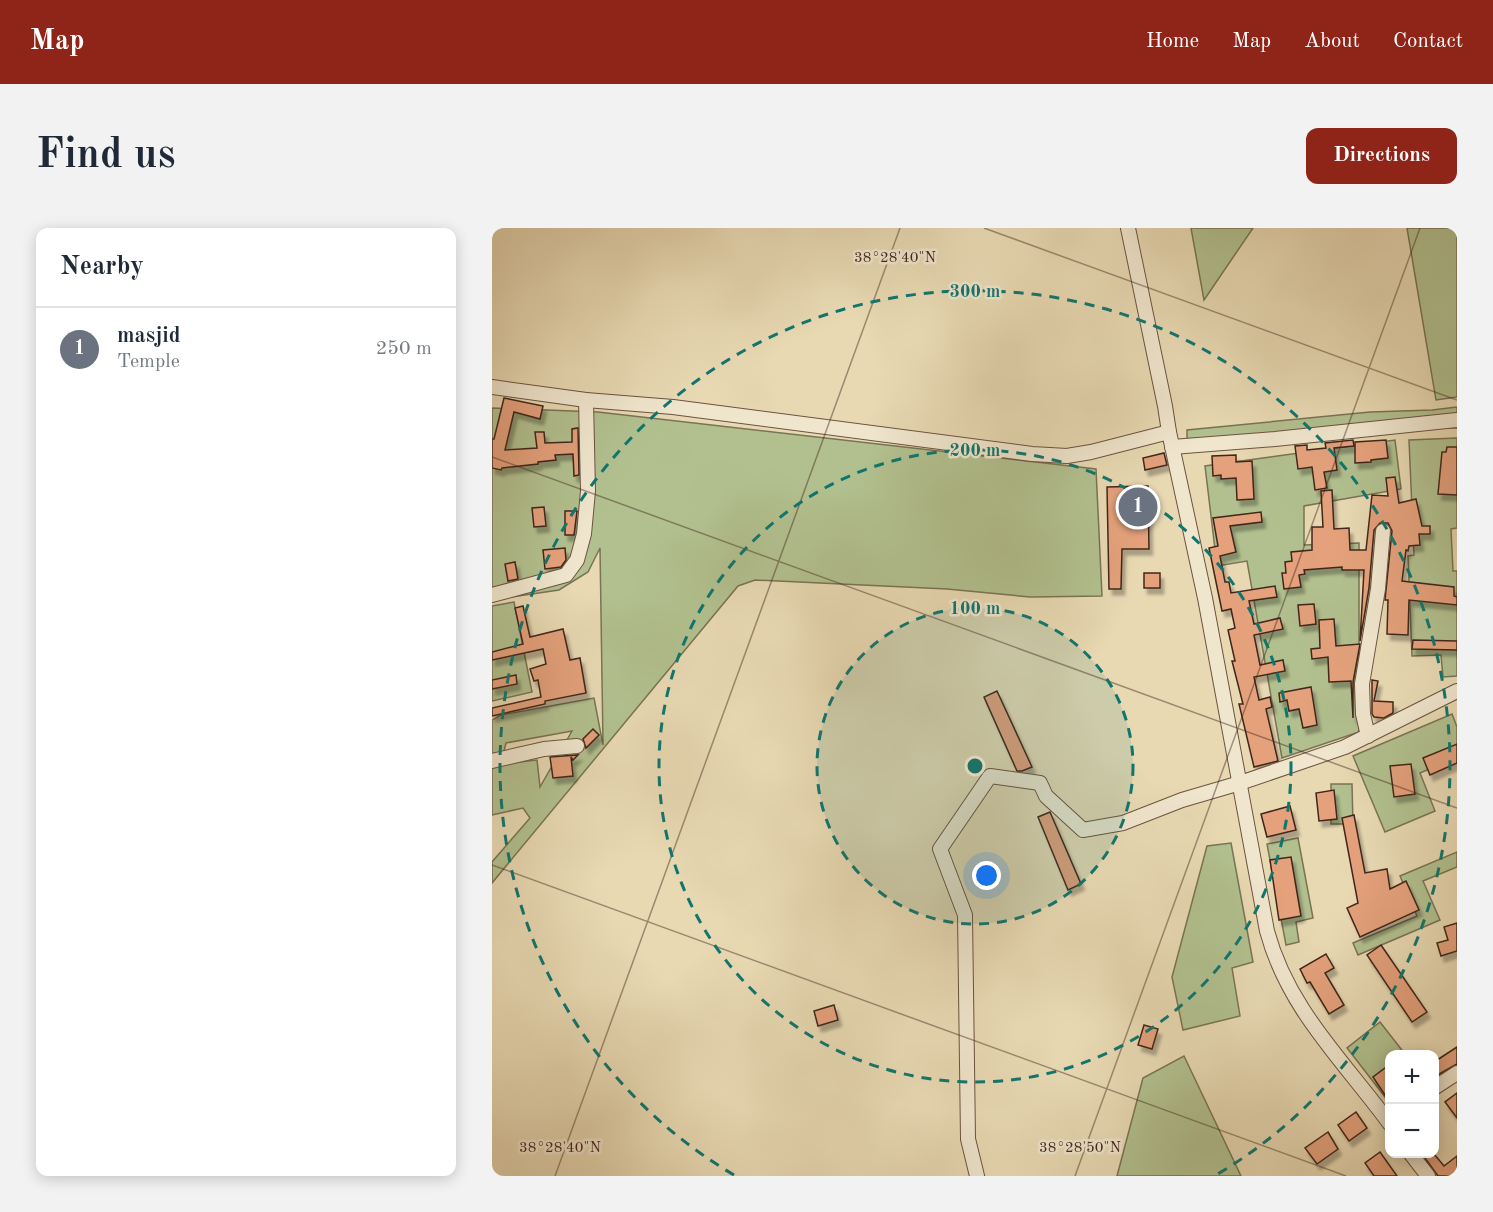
<!DOCTYPE html>
<meta charset="utf-8">
<style>
:root{--surface:#fff;--page:#f2f2f3;--text:#1f2937;--muted:#747a83;--line:#e0e1e3;--accent:#8f2418}
body{margin:0;font-family:"Old Standard TT",serif;background:var(--page);color:var(--text)}
.controls{position:absolute;right:18px;bottom:18px;display:grid;overflow:hidden;border-radius:12px;box-shadow:0 3px 15px #0003}
.controls button{width:54px;height:54px;display:grid;place-items:center;padding:0;border:0;border-bottom:2px solid var(--line);background:var(--surface);color:var(--text);font:30px sans-serif}
.you{position:absolute;left:495px;top:648px;width:21px;height:21px;margin:-15px;border:4px solid #fff;border-radius:50%;background:#1a73e8;box-shadow:0 0 0 9px #1a73e833}
.badge{display:grid;place-items:center;width:39px;height:39px;border-radius:50%;background:var(--accent);color:#fff;font-size:20px;font-weight:700}
.pin{position:absolute;translate:-50% -50%;border:3px solid #fff;box-shadow:0 2px 6px #0006}
.list{margin:0;padding:0;list-style:none}
h2{display:flex;justify-content:space-between;align-items:center;height:78px;margin:0;padding:0 24px;font-size:26px}
h2 small{font-size:20px;font-weight:400;color:var(--muted)}
.list li{display:grid;grid-template-columns:39px 1fr auto;gap:18px;align-items:center;box-sizing:border-box;height:84px;padding:0 24px;border-top:2px solid var(--line)}
.list b{display:block;font-size:22px;white-space:nowrap}
.list p{margin:0;font-size:20px;white-space:nowrap;color:var(--muted)}
.list em{font-size:20px;font-style:normal;color:var(--muted)}
.map{position:relative;flex:none;width:965px;height:948px;overflow:hidden;border-radius:12px}
header{display:flex;align-items:center;gap:36px;box-sizing:border-box;height:84px;padding:0 30px;background:var(--accent);color:#fff}
header strong{font-size:28px}
nav{display:flex;gap:33px;margin-inline-start:auto;font-size:21px}
.intro{display:flex;align-items:center;justify-content:space-between;box-sizing:border-box;height:144px;padding:0 36px}
h1{margin:0;font-size:42px}
.button{padding:15px 27px;border-radius:12px;background:var(--accent);color:#fff;font-size:21px;font-weight:700}
main{display:flex;gap:36px;padding:0 36px}
aside{flex:1;background:var(--surface);border-radius:12px;box-shadow:0 3px 15px #0003}
.map>svg:first-child{display:block}
.green{fill:#b2c08f;stroke:#7a7354;stroke-width:1.5;fill-rule:evenodd}
.building{fill:#e4a17c;stroke:#41261a;stroke-width:1.5;filter:url(#shadow)}
.lines{fill:none;stroke-linecap:round;stroke-linejoin:round}
.minor-casing{stroke:#6b5340;stroke-width:16}
.minor{stroke:#f0e6ce;stroke-width:14}
.ticks{fill:none;stroke:#41261a;stroke-width:1.5;stroke-opacity:0.45}
.ring{fill:none;stroke:#0f766e;stroke-width:3;stroke-dasharray:10 8}
.ticks-label{font-size:15px;text-anchor:middle;fill:#41261a;stroke:#f0e6ce;stroke-width:5;stroke-linejoin:round;paint-order:stroke}
.centre{fill:#0f766e;stroke:#f0e6ce;stroke-width:3}
.ring-label{font-size:18px;text-anchor:middle;font-weight:bold;fill:#0f766e;stroke:#f0e6ce;stroke-width:5;stroke-linejoin:round;paint-order:stroke}
</style>
<header>
<strong>Map</strong>
<nav><a>Home</a><a>Map</a><a>About</a><a>Contact</a></nav>
</header>
<div class="intro"><h1>Find us</h1><a class="button">Directions</a></div>
<main>
<aside>
<h2>Nearby<small></small></h2>
<ul class="list">
<li><span class="badge" style="background:#6b7280">1</span><div><b>masjid</b><p>Temple</p></div><em>250 m</em></li>
</ul>
</aside>
<div class="map">
<svg width="965" height="948" viewBox="0 0 965 948">
<defs>
<filter id="shadow"><feDropShadow dx="3.5" dy="6" stdDeviation="1.5" flood-color="#0004"/></filter>
</defs>
<rect width="100%" height="100%" fill="#e8d9b3"/>
<filter id="stains"><feTurbulence type="fractalNoise" baseFrequency=".00333" numOctaves="4"/><feColorMatrix values="0 0 0 0 .2 0 0 0 0 .09 0 0 0 0 .02 0 0 0 .5 -.17"/></filter>
<radialGradient id="worn" r=".72"><stop offset=".6" stop-color="#630" stop-opacity="0"/><stop offset="1" stop-color="#630" stop-opacity=".3"/></radialGradient>
<g class="green">
<polygon points="699,0 761,0 712,72"/>
<polygon points="915,0 965,0 965,169 944,172"/>
<polygon points="965,179 965,200 903,200 695,217 695,202 878,184 940,182"/>
<path d="M0,180L106,184L604,241L610,368L538,369L455,361L263,352L246,358L0,655V634L38,590L31,580L0,587V492L9,487L102,470L111,517L108,320L96,344L67,362L0,372ZM80,503L48,559L45,532L9,536L14,515Z"/>
<polygon points="965,210 965,300 959,301 961,343 965,343 965,448 951,449 949,427 920,428 916,328 922,327 917,212"/>
<polygon points="903,212 909,261 812,278 812,317 867,315 867,504 790,530 755,333 725,338 713,238"/>
<polygon points="22,374 40,464 0,473 0,378"/>
<polygon points="960,486 965,499 965,529 928,545 943,583 893,604 861,528"/>
<polygon points="839,556 860,556 861,596 839,596"/>
<polygon points="806,610 821,690 804,694 807,714 794,717 775,616"/>
<polygon points="739,615 761,734 740,740 748,788 691,802 680,749 715,618"/>
<polygon points="965,624 965,639 931,653 948,692 866,727 861,715 925,688 908,648"/>
<polygon points="888,794 913,826 898,826 897,874 855,820"/>
<polygon points="692,828 749,948 625,948 651,850"/>
</g>
<g class="building">
<polygon points="12,170 51,178 48,191 22,184 13,222 45,220 43,204 52,204 53,215 80,214 80,201 86,200 87,247 82,248 81,226 63,227 64,232 46,234 46,236 10,240 9,242 0,240 0,211 2,211"/>
<polygon points="861,212 862,218 842,220 845,242 832,244 835,260 823,262 820,239 806,241 803,218 815,217 815,222 834,220 833,215"/>
<polygon points="894,212 896,230 879,232 879,234 863,235 863,214"/>
<polygon points="955,219 965,219 965,267 946,266 950,224 954,224"/>
<polygon points="672,225 675,237 653,242 651,230"/>
<polygon points="744,227 744,234 760,233 762,271 745,272 744,250 729,251 729,247 721,248 720,228"/>
<polygon points="903,249 907,275 924,271 930,298 938,298 938,306 927,306 928,317 917,318 916,323 914,322 910,353 962,359 962,368 965,369 965,377 917,372 916,407 895,406 896,372 893,372 900,303 896,295 888,295 882,302 877,360 868,413 872,342 850,342 850,339 812,342 813,346 807,347 809,359 792,361 790,345 794,345 793,334 800,333 799,324 820,322 820,299 831,299 829,263 840,262 842,301 857,300 858,322 874,322 880,267 896,268 894,250"/>
<polygon points="656,258 657,321 630,321 629,361 617,361 615,259"/>
<polygon points="52,279 54,298 42,299 40,280"/>
<polygon points="73,283 85,283 82,307 73,307"/>
<polygon points="769,284 770,294 738,298 744,324 728,328 733,354 737,354 739,365 783,358 785,369 757,373 762,396 788,390 791,401 762,407 768,437 791,432 793,443 762,449 767,472 778,469 780,479 774,481 786,533 762,539 747,476 751,476 740,433 743,433 736,402 743,400 739,381 730,383 717,320 726,318 721,290"/>
<polygon points="73,320 74,332 69,339 53,341 51,322"/>
<polygon points="23,334 26,351 16,353 13,336"/>
<rect x="652" y="345" width="16" height="15"/>
<polygon points="822,376 824,396 808,398 806,377"/>
<polygon points="31,378 38,409 71,401 78,432 88,430 94,465 53,473 53,476 0,488 0,480 49,469 46,452 42,453 38,441 54,436 51,421 0,432 0,424 31,416 23,380"/>
<polygon points="842,391 844,418 868,416 861,454 861,490 859,453 837,454 836,429 820,431 819,421 828,420 827,392"/>
<polygon points="921,412 965,413 965,422 920,421"/>
<polygon points="24,447 25,456 0,461 0,452"/>
<polygon points="880,452 886,453 882,473 901,474 901,485 892,490 882,489 880,486"/>
<polygon points="819,459 825,497 811,500 807,481 797,483 795,472 788,474 787,465"/>
<polygon points="505,463 540,539 530,543 525,543 492,469"/>
<polygon points="101,501 107,507 94,520 91,511"/>
<polygon points="965,516 965,535 938,547 931,530"/>
<polygon points="86,527 81,532 79,529 81,548 61,550 58,529"/>
<polygon points="919,536 923,566 902,569 898,538"/>
<polygon points="842,562 845,591 827,593 824,565"/>
<polygon points="798,578 804,602 775,609 769,586"/>
<polygon points="558,584 589,656 576,662 546,589"/>
<polygon points="862,587 873,645 895,641 898,661 914,653 927,682 868,709 855,680 866,675 850,590"/>
<polygon points="799,629 809,688 787,692 778,632"/>
<polygon points="965,695 965,723 949,728 945,715 956,712 952,699"/>
<polygon points="889,717 935,784 920,794 875,727"/>
<polygon points="834,726 842,740 833,745 852,777 837,786 818,754 815,755 808,741"/>
<polygon points="342,777 346,792 326,798 322,783"/>
<polygon points="652,797 666,801 660,821 646,817"/>
<polygon points="965,819 965,836 942,849 942,834"/>
<polygon points="897,837 897,873 881,849"/>
<polygon points="965,865 965,890 953,874"/>
<polygon points="864,884 875,900 857,913 846,897"/>
<polygon points="836,904 846,921 825,936 813,920"/>
<polygon points="888,924 905,948 882,948 873,935"/>
<polygon points="930,926 942,926 952,938 965,928 965,948 946,948"/>
</g>
<g class="lines">
<g class="minor-casing">
<g id="minor">
<path d="M636,0L673,178L677,204L713,370L775,703C796,781 851,832 898,896"/>
<polyline points="0,159 94,172 181,179 540,226 575,228 599,224 677,204"/>
<polyline points="680,219 783,211 965,192"/>
<polyline points="0,367 74,347 85,332 92,306 96,263 94,172"/>
<polyline points="876,508 871,486 870,456 886,361 891,303"/>
<polyline points="0,533 52,521 85,518"/>
<polyline points="942,860 965,845"/>
<polyline points="919,926 936,948"/>
<polyline points="485,948 476,911 473,687 448,621 498,548 548,555 554,568 591,602 631,595 690,572 748,555 853,519 965,463"/>
</g>
</g>
<use href="#minor" class="minor"/>
</g>
<path class="ticks" d="M492,0L965,172M0,229L965,580M0,637L854,948M63,948L408,0M583,948L928,0"/>
<circle cx="483" cy="538" r="158" fill="#0f766e" fill-opacity=".12"/>
<g class="ring">
<circle cx="483" cy="538" r="158"/>
<circle cx="483" cy="538" r="316"/>
<path d="M242 947A475 475 0 1 1 724 947"/>
</g>
<g class="ticks-label">
<text x="403" y="34">38°28'40"N</text>
<text x="68" y="924">38°28'40"N</text>
<text x="588" y="924">38°28'50"N</text>
</g>
<circle cx="483" cy="538" r="9" class="centre"/>
<g class="ring-label">
<text x="483" y="69">300 m</text>
<text x="483" y="228">200 m</text>
<text x="483" y="386">100 m</text>
</g>
<rect width="100%" height="100%" filter="url(#stains)"/>
<rect width="100%" height="100%" fill="url(#worn)"/>
</svg>
<div class="controls">
<button>+</button>
<button>−</button>
</div>
<div class="you"></div>
<div class="pin badge" style="left:646px;top:279px;background:#6b7280">1</div>
</div>
</main>
